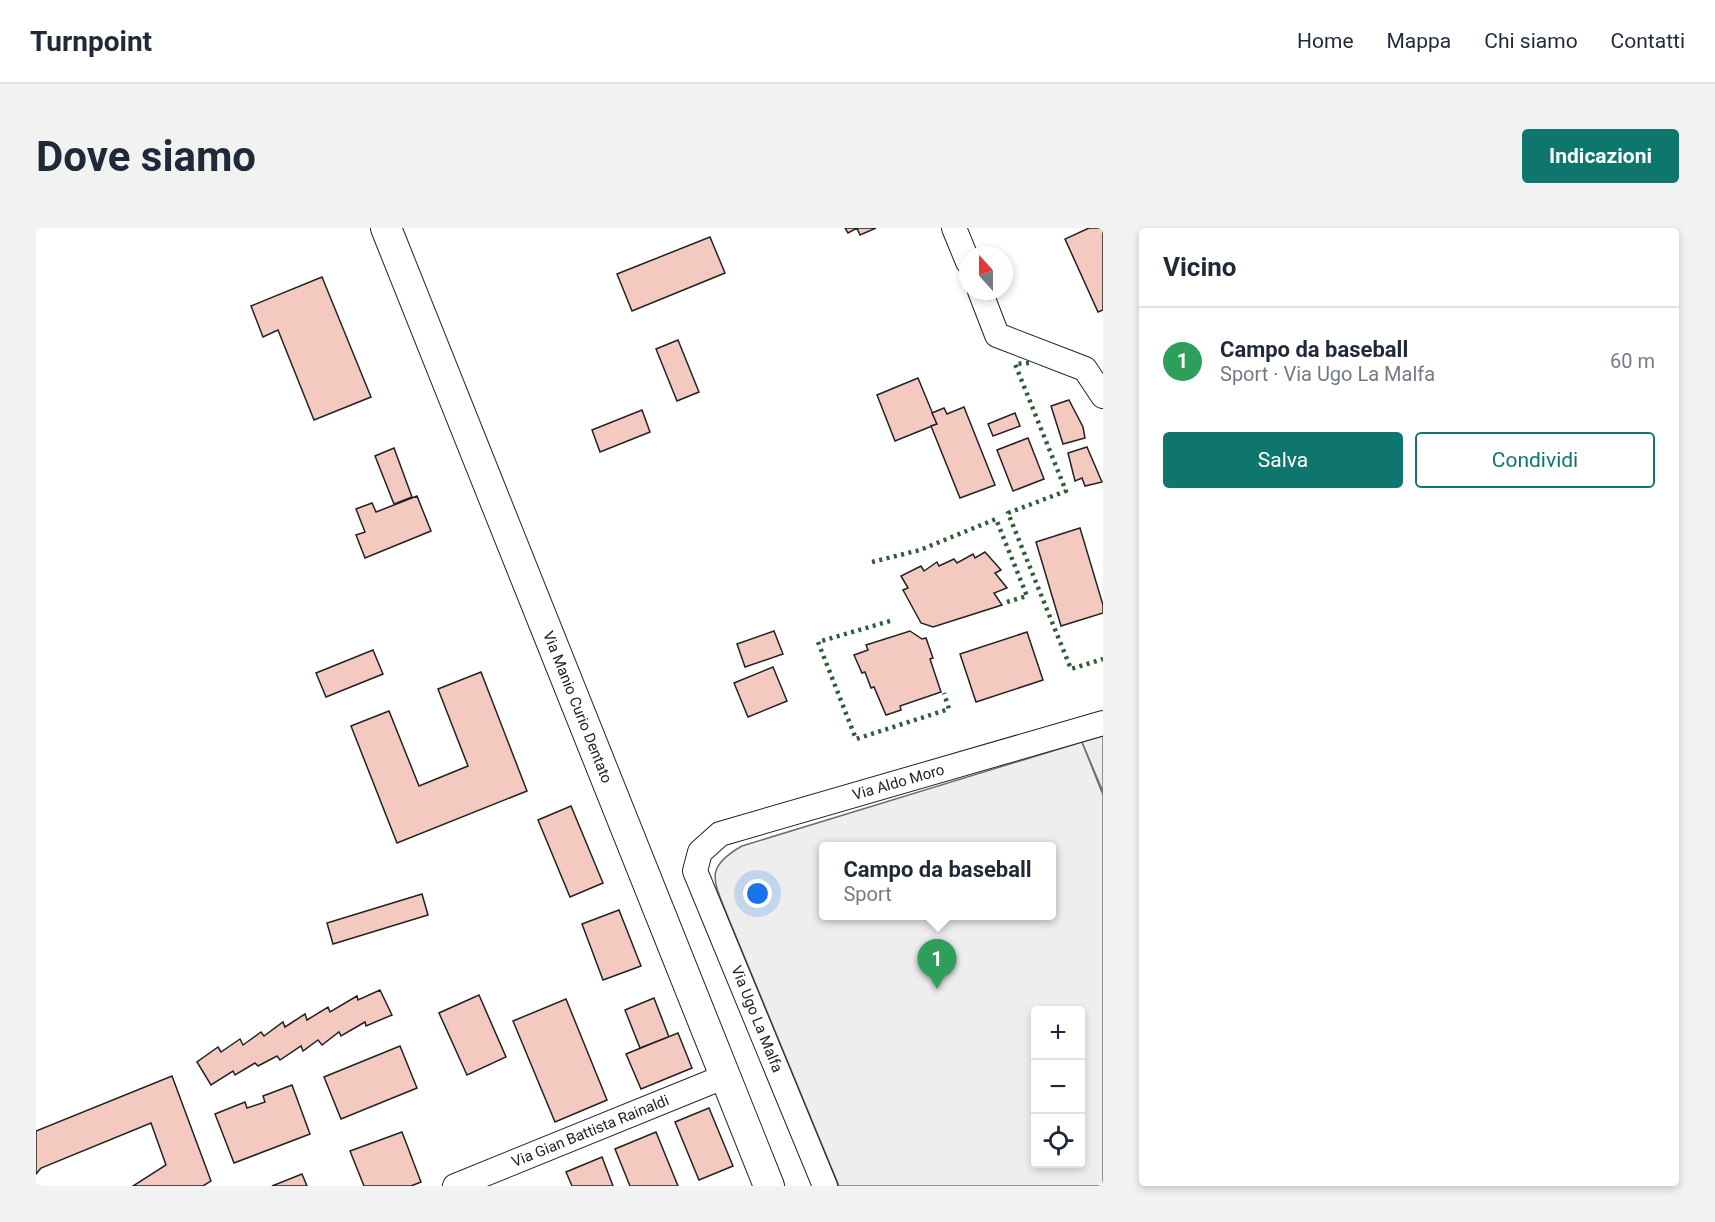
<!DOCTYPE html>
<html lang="it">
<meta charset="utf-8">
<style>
:root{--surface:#fff;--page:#f2f2f3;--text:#1f2937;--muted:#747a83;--line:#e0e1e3;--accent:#0f766e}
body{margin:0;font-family:Roboto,sans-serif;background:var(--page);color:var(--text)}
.controls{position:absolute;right:18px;bottom:18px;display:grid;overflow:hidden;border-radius:6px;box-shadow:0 3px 9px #0003}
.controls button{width:54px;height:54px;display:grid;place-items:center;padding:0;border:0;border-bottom:2px solid var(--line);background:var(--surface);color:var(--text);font:30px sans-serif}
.compass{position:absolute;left:923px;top:18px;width:54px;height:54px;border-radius:50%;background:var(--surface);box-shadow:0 3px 9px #0003;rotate:339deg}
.you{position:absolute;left:722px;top:666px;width:21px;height:21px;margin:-15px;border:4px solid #fff;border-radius:50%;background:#1a73e8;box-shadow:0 0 0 9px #1a73e833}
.badge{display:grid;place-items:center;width:39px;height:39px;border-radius:50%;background:var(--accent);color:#fff;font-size:20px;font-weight:700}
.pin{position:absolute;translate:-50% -50px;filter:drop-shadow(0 2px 3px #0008)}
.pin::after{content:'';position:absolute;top:32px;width:21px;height:18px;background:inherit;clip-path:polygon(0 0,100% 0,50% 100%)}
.popup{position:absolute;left:783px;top:614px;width:237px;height:78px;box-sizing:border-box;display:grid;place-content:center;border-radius:6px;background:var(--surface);filter:drop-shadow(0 2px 4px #0005);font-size:20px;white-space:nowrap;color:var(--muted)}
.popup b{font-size:22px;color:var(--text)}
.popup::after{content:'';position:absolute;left:50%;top:100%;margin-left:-12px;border:12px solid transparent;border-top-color:var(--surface)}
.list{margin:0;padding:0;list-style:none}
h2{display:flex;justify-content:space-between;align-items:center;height:78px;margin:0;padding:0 24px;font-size:26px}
h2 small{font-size:20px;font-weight:400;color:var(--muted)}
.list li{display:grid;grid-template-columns:39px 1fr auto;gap:18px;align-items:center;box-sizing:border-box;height:108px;padding:0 24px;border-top:2px solid var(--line)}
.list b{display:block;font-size:22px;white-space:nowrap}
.list p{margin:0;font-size:20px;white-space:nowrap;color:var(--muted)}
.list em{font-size:20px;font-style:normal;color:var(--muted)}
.actions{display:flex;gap:12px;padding:18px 24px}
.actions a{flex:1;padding:14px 0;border:2px solid var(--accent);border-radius:6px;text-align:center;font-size:21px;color:var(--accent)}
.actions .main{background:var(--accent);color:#fff}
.icon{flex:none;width:33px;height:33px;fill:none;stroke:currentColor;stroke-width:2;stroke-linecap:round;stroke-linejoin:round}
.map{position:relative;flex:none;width:1067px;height:958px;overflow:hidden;border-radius:6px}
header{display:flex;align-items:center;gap:36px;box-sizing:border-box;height:84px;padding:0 30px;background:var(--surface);border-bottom:2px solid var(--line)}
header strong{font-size:28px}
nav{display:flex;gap:33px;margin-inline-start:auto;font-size:21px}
.intro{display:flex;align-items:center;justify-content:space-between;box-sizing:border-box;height:144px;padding:0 36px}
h1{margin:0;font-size:42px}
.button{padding:15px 27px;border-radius:6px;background:var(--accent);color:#fff;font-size:21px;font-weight:700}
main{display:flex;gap:36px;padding:0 36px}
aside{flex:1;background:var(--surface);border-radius:6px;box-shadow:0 3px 9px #0003}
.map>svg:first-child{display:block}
.green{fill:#eee;stroke:#6f6f6f;stroke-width:1.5;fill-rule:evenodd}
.parking{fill:#ededed;stroke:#6f6f6f;stroke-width:1.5}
.building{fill:#f3c9c0;stroke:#222;stroke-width:1.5}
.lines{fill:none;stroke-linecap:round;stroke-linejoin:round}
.minor-casing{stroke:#222;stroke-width:26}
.major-casing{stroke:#222;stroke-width:32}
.minor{stroke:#fff;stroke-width:24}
.major{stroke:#fff;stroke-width:30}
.hedge{stroke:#2f5e38;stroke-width:4.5;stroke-dasharray:3 4.5;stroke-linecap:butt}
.labels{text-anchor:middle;stroke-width:4.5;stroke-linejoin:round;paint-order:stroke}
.street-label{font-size:15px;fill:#222;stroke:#fff}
</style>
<header>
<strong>Turnpoint</strong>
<nav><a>Home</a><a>Mappa</a><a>Chi siamo</a><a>Contatti</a></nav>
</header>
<div class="intro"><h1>Dove siamo</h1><a class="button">Indicazioni</a></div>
<main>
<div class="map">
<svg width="1067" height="958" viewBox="0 0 1067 958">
<rect width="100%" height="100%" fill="#fff"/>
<path class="green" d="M1046,514L1067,567V958H803L692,689C678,653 667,640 706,618ZM1015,618V688H787V618ZM999,782H1044V936H999Z"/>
<polygon class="parking" points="1067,508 1067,564 1046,514"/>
<g class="building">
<polygon points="809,0 840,0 824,7 821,0 812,5"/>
<polygon points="1053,0 1067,0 1067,82 1062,84 1029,11"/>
<polygon points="674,9 689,45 596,83 581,46"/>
<polygon points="286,49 335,169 278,192 242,102 227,109 215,78"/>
<polygon points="642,112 663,164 641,173 620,121"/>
<polygon points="882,150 901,196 859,213 841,167"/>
<polygon points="1033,172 1047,199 1049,210 1027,216 1015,178"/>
<polygon points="928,179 959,257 924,270 895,198 901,196 896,185 908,180 911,186"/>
<polygon points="606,182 614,204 564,224 556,202"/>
<polygon points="979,185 984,198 957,208 952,196"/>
<polygon points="992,210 1008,251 977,263 961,222"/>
<polygon points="1051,219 1066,254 1049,258 1046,250 1039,253 1032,225"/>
<polygon points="358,220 376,269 358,276 339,228"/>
<polygon points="381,268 395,303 329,330 320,307 329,304 320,281 336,275 340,284"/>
<polygon points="1044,300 1067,377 1067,385 1025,398 1000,314"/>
<polygon points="949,324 965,342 959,345 971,360 958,365 966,377 897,399 885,395 867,362 872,360 865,348 885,338 888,343 901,334 903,338 918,331 921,335 937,326 939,330"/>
<polygon points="738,403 747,426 709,439 701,416"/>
<polygon points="874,403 886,411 890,410 897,430 894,431 905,464 864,478 865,482 850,487 838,459 835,460 829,444 826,445 818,427 832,422 830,417"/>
<polygon points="991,404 1007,452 940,474 924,426"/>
<polygon points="337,422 347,446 290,469 280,445"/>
<polygon points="737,439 751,473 712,489 698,455"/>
<polygon points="445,444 491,563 361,615 315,498 353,483 383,558 432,538 402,461"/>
<polygon points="535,578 567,655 534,669 502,592"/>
<polygon points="386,666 392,687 297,716 291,695"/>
<polygon points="583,682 605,738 567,752 546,696"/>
<polygon points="344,762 356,787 330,798 329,794 305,808 303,804 286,817 282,812 267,823 265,818 244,832 241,828 222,838 219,835 199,847 197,843 175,857 161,834 182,819 185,824 204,811 207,817 225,804 228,808 247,794 249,799 269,786 271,792 292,779 294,784 321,768 322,772"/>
<polygon points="443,767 470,829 431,847 403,785"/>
<polygon points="618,770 633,809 604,820 589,782"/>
<polygon points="530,771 571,872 519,894 477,793"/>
<polygon points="642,805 656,840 605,861 590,826"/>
<polygon points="364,818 381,860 305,891 288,849"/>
<polygon points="136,848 175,953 167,958 97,958 130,937 115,895 5,940 0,946 0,903"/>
<polygon points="256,857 274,906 198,935 179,886 209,874 211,880 229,874 227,868"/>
<polygon points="673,880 697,938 663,952 639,894"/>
<polygon points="366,904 385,954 375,958 328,958 314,923"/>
<polygon points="620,904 642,958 594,958 579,921"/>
<polygon points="566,929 577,958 536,958 530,944"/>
<polygon points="266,946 271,958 236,958"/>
</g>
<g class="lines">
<g class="minor-casing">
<g id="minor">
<polyline points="918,0 932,34"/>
<polyline points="944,63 961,107 1049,141 1067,168"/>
<path id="s1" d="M419,958L690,848"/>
<path id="s2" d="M789,958L659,643L664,624L684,606L1067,495"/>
</g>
</g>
<g class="major-casing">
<g id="major">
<path id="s3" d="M350,0L733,958"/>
</g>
</g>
<use href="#minor" class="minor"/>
<use href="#major" class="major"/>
<g class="hedge">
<polyline points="993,135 979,136 1030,263 972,285 1035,441 1067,431"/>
<polyline points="836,334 884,322 960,291 991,368 971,374"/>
<polyline points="854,393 782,414 820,511 913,481 908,465"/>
</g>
</g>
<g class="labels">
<g class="street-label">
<text dy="5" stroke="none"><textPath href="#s3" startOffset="516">Via Manio Curio Dentato</textPath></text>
<text dy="5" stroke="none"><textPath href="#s2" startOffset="573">Via Aldo Moro</textPath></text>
<text transform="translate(721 791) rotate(68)" y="5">Via Ugo La Malfa</text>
<text dy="5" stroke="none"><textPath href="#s1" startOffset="146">Via Gian Battista Rainaldi</textPath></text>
</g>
</g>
</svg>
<div class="controls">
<button>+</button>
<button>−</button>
<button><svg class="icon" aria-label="locate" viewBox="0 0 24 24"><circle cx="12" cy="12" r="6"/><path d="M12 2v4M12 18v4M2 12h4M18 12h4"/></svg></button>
</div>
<svg class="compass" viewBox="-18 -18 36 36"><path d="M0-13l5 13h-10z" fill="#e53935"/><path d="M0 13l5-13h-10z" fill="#747a83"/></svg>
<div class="you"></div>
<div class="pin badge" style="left:901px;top:761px;background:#2e9e5b">1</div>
<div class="popup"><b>Campo da baseball</b>Sport</div>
</div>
<aside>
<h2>Vicino<small></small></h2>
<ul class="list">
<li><span class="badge" style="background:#2e9e5b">1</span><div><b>Campo da baseball</b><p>Sport · Via Ugo La Malfa</p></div><em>60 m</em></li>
</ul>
<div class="actions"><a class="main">Salva</a><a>Condividi</a></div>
</aside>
</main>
